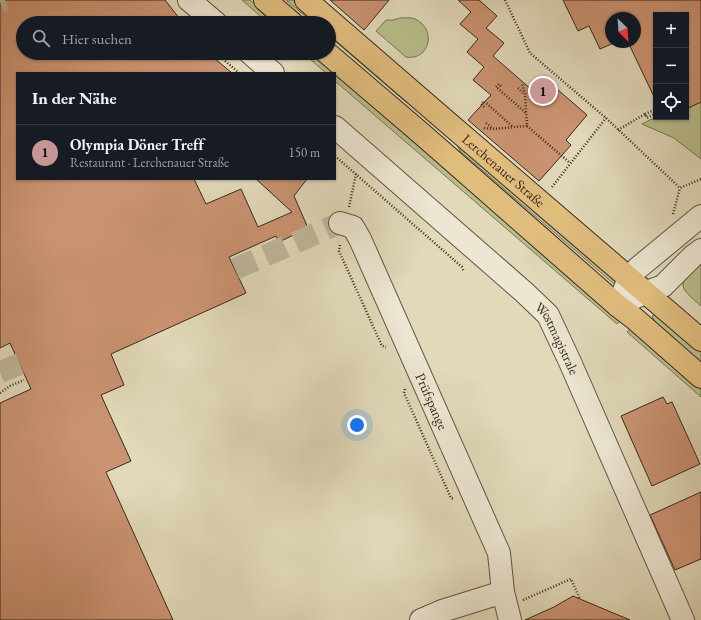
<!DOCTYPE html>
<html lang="de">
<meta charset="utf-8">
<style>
:root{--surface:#171b24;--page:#242831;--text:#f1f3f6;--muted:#9ea1a6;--line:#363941;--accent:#c59692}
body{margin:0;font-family:"EB Garamond",serif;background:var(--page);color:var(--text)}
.controls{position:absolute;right:12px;top:12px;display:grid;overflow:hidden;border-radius:0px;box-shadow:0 1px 3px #0004}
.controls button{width:36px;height:36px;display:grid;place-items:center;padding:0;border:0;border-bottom:1px solid var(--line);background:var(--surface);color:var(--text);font:20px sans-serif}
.compass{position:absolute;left:605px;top:12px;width:36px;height:36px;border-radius:50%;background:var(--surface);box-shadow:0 1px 3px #0004;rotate:155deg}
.you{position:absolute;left:357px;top:425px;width:14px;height:14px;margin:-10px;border:3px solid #fff;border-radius:50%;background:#1a73e8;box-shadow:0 0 0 6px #1a73e833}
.badge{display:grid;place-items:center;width:26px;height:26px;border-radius:50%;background:var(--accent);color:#111;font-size:13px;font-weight:700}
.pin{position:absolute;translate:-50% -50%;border:2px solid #fff;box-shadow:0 1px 4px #0006}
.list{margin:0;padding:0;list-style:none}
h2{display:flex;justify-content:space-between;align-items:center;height:52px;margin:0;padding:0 16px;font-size:17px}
h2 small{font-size:13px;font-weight:400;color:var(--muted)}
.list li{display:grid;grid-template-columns:26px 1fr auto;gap:12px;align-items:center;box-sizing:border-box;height:56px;padding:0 16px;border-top:1px solid var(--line)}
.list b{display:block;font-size:15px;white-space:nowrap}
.list p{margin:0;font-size:13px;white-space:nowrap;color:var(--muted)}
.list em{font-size:13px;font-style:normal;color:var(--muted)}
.icon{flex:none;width:22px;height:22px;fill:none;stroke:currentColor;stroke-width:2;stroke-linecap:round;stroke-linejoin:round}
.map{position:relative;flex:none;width:701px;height:620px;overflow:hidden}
.search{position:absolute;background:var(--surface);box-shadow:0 1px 3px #0004;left:16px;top:16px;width:320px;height:44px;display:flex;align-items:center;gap:10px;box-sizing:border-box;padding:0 14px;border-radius:22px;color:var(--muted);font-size:15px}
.panel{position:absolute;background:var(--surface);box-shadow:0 1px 3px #0004;left:16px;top:72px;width:320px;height:108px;border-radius:0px}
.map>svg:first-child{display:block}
.green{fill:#b8be8c;stroke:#787354}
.building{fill:#ca9371;stroke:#38281d}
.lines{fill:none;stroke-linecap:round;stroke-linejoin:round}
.minor-tunnel{stroke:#bfb69b;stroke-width:22;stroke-dasharray:22 11;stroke-linecap:butt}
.minor-casing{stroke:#625444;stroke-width:24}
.major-casing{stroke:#38281d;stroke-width:24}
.path{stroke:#38281d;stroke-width:2.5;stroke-dasharray:1 2;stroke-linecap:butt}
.minor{stroke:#ece6d2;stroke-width:22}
.major{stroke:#e0bc7d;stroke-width:22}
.labels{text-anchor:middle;stroke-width:3.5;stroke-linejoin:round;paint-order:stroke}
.street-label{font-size:14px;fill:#38281d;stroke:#ece6d2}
</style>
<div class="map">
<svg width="701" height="620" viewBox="0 0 701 620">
<rect width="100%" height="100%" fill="#e1d9ba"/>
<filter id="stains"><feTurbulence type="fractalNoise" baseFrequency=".005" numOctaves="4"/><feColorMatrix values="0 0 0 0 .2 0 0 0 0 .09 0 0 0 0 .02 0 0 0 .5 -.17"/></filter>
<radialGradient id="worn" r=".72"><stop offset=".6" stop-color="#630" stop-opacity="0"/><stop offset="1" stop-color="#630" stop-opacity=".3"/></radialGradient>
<g class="green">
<polygon points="242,0 250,0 276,23 268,23"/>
<polygon points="286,0 293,0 320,23 313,23"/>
<path d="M400,18C405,18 411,17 415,19C437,29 430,61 406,57L376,31L386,20H393Z"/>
<polygon points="329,31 410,101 407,103 329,36"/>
<polygon points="303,53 311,53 334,73 326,73"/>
<polygon points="335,74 620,321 617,324 335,81"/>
<polygon points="701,102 701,159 674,138 642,124 656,117 686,117 686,109"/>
<polygon points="456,142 617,281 614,284 460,151"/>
<path d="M701,264V306C677,285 677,285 701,264Z"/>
<polygon points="657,314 701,352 701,369 660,332 652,316"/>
<polygon points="630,329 701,390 701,397 627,332"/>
</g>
<g class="building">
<polygon points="0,0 165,0 183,23 23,23 23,53 208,53 232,73 17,73 17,179 194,179 206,204 241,189 258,227 292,212 256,179 307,179 294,196 308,228 279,242 276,236 229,257 246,293 111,354 124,385 101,395 131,461 106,472 173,620 0,620 0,403 31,389 10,343 0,348"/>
<polygon points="330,0 389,0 364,30"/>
<polygon points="458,0 479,0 497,16 486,28 504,43 493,56 532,90 543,77 587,115 566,140 571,145 539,181 468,120 491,95 473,80 484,67 467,52 478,39 460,24 471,12"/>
<polygon points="563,0 701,0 701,102 686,109 686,12 679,15 656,15 656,101 628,42 635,42 635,18 611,18 611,42 616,42 600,49 589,26 578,31"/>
<polygon points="663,397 667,404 672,402 700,464 652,486 621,416"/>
<polygon points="701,492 701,559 675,570 650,515"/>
<polygon points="573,596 580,599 630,620 525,620 554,607"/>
</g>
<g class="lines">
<g class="minor-tunnel">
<polyline points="0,2 5,0"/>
<polyline points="235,269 340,223"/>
<polyline points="0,372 20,364"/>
</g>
<g class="minor-casing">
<g id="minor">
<polyline points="189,0 216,23"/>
<polyline points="250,53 273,73"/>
<path id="s1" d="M335,127L524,292L548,315L570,362L683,620"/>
<path id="s2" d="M340,223L353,227L360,239L499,553L503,592L510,620"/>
<polyline points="630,300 646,292 663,286 693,256 701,250"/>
<polyline points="618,306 629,278 638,268 701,216"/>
<polyline points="421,620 442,611 503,592"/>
</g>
</g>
<g class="major-casing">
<g id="major">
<polyline points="265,0 292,23"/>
<path id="s3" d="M306,0L439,115L701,340"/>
<polyline points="327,53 423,135 618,306 635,319 701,377"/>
</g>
</g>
<g class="path">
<polyline points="505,0 530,53 606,118 680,188 701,179"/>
<polyline points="216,53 239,73"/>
<polyline points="501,86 499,84 496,87 526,113"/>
<polyline points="518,88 524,94"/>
<polyline points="484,107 481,104 484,101 513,127"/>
<polyline points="645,114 656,109"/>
<polyline points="486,123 492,128"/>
<polyline points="527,126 570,163"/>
<polyline points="484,128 492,129 527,126 525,94 522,83"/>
<polyline points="618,130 645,114 647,118 656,113"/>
<polyline points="335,156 462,267 464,272"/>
<polyline points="552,187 606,118"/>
<polyline points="349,207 356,174"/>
<polyline points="673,214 680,188"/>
<polyline points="340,245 339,251 382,346 386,347"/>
<polyline points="405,389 404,393 451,498 454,499"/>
<polyline points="0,393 10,386 24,380"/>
<polyline points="523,600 571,579 580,599"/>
</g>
<use href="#minor" class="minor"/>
<use href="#major" class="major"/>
</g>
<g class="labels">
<g class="street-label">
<text dy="5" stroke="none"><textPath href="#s3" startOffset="261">Lerchenauer Straße</textPath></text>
<text dy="5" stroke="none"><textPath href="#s1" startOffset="309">Westmagistrale</textPath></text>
<text dy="5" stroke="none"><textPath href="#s2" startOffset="205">Prüfspange</textPath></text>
</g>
</g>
<rect width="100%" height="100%" filter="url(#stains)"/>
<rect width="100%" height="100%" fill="url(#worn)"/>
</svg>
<div class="controls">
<button>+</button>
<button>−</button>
<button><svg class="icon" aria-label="locate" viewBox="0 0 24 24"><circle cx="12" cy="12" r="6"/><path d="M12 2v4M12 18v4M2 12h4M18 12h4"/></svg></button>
</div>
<svg class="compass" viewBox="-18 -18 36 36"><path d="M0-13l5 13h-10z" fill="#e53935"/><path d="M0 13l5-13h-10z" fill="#9ea1a6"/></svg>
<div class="you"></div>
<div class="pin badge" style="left:543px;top:91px">1</div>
<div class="search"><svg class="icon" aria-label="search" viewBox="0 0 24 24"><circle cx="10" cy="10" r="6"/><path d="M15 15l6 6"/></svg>Hier suchen</div>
<section class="panel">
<h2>In der Nähe<small></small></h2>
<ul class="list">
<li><span class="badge">1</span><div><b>Olympia Döner Treff</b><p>Restaurant · Lerchenauer Straße</p></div><em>150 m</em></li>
</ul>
</section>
</div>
